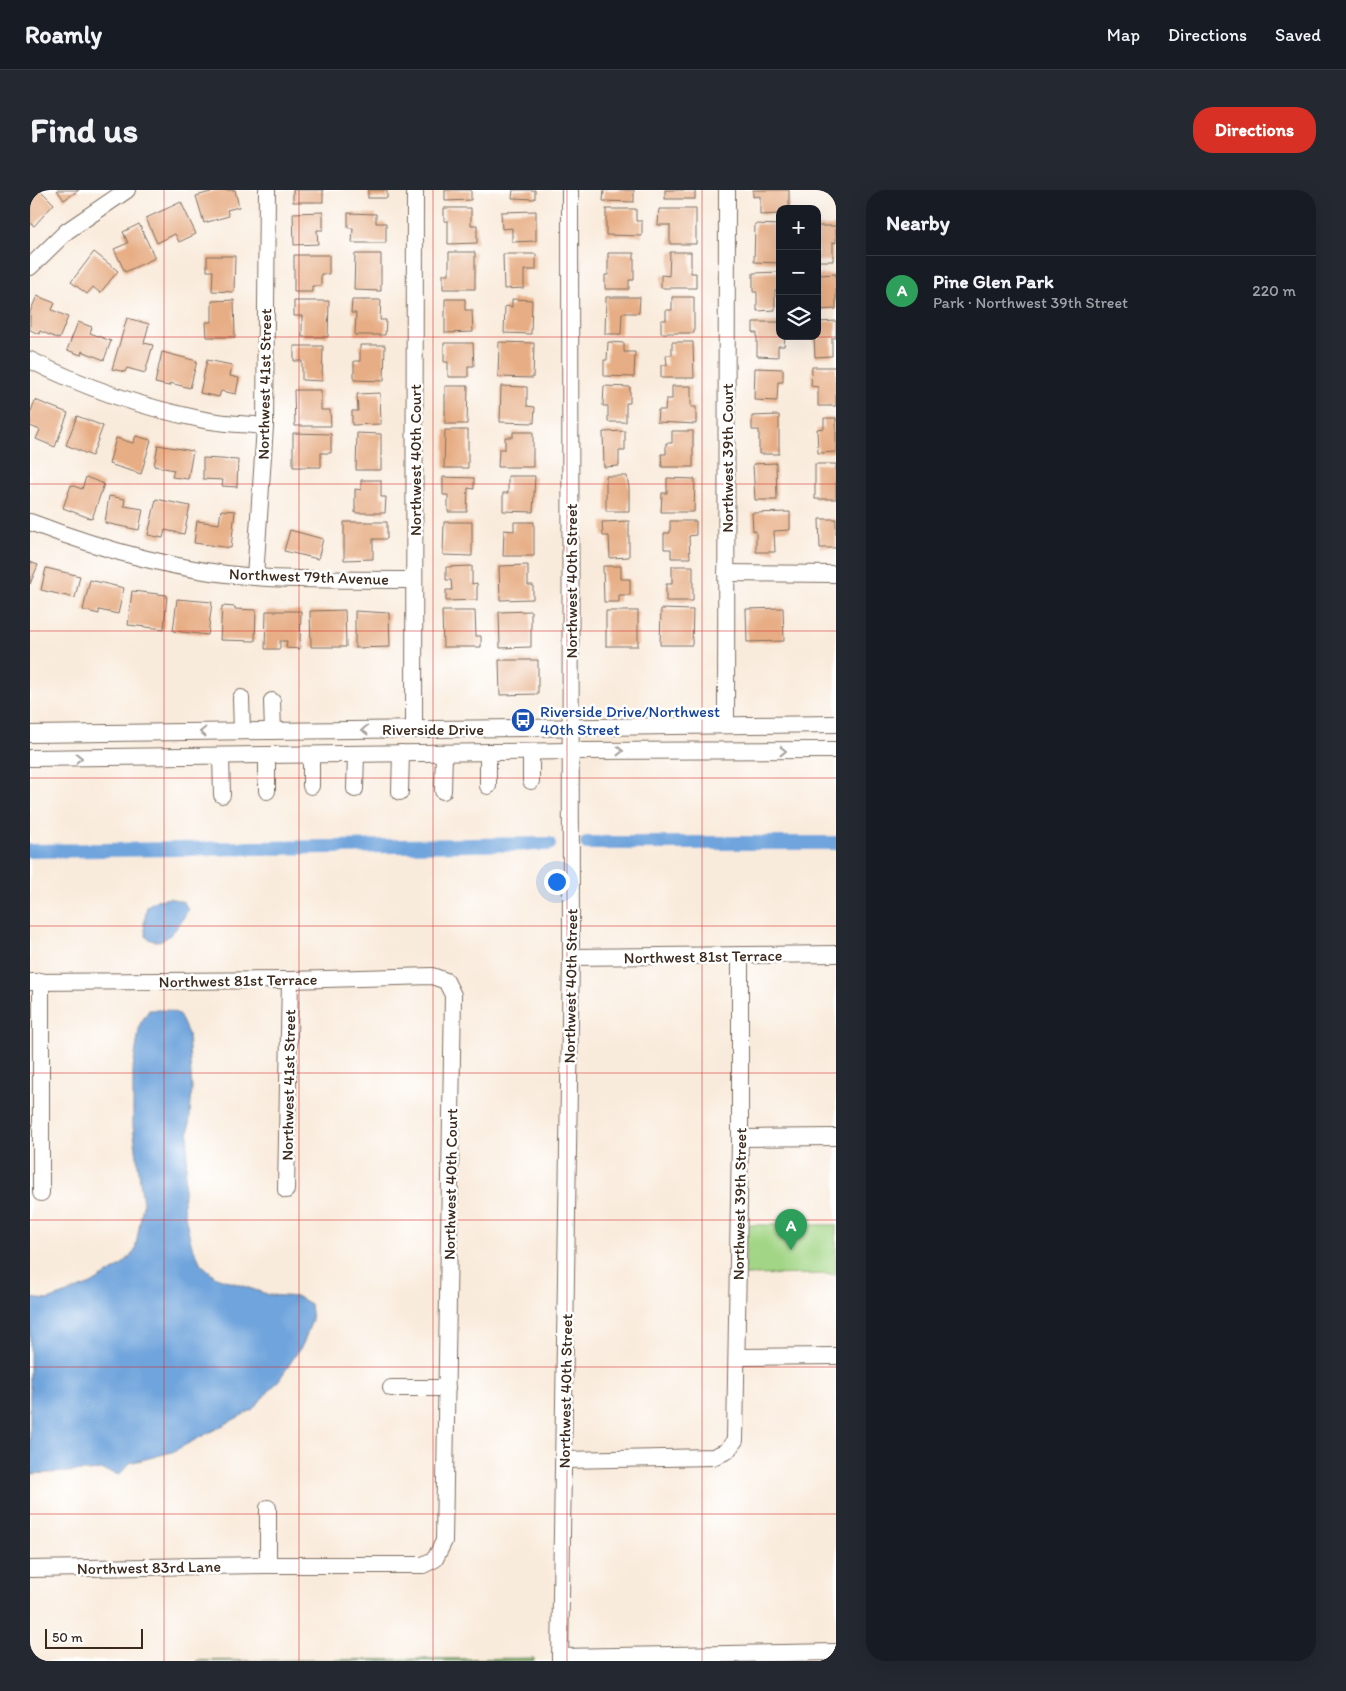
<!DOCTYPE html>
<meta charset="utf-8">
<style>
:root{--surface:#171b24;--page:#242831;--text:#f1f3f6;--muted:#9ea1a6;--line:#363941;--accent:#d93025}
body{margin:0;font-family:Itim,sans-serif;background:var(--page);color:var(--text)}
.controls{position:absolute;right:15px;top:15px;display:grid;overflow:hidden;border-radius:10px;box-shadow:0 5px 20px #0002}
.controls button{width:45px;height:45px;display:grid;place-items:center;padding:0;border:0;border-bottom:1px solid var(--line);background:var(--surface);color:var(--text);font:25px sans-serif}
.scale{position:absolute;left:15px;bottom:12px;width:98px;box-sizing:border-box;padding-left:5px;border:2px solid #3b2a1e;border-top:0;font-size:14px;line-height:18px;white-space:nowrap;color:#3b2a1e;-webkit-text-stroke:4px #fff;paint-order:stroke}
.you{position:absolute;left:526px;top:691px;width:18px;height:18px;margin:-12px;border:4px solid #fff;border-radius:50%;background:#1a73e8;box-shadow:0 0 0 8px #1a73e833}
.badge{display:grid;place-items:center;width:32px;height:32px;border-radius:50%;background:var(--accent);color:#fff;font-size:16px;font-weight:700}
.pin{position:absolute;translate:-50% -41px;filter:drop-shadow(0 1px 2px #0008)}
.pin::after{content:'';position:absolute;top:26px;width:18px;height:15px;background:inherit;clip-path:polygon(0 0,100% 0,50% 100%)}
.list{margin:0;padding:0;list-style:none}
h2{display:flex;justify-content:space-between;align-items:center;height:65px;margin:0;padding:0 20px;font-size:21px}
h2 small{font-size:16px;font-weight:400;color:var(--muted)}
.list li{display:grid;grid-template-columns:32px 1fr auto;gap:15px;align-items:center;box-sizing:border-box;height:70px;padding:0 20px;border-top:1px solid var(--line)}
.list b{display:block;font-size:19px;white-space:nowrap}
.list p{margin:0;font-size:16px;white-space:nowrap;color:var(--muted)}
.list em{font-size:16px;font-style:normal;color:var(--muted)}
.icon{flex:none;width:28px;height:28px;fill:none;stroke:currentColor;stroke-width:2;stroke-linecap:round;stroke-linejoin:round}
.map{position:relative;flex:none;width:806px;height:1471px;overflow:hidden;border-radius:20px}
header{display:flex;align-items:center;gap:30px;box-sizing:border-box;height:70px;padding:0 25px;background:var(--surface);border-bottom:1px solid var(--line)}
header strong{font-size:24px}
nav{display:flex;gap:28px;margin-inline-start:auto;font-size:18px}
.intro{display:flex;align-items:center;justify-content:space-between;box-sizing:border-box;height:120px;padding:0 30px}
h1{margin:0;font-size:35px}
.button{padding:12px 22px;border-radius:20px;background:var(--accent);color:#fff;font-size:18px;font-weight:700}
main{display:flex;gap:30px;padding:0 30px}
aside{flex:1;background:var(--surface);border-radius:20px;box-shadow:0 5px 20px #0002}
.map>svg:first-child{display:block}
.green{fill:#a2d585;stroke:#6e8052}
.forest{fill:#81b672;stroke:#5e7048}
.water{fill:#70a4dc;stroke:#56677d}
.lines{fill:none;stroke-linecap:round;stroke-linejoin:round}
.canal{stroke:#70a4dc;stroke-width:14}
.building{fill:#e7ae85}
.minor-casing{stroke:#7e6e60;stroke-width:18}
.minor{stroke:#fff;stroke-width:16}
.oneway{stroke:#a79f9a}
.grid{fill:none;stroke:#d62828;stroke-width:1;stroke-opacity:0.55}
.labels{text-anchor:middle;stroke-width:5;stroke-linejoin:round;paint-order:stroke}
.street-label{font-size:16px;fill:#3b2a1e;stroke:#fff}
.transit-label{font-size:16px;fill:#164399;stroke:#fff;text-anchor:start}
</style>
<header>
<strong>Roamly</strong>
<nav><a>Map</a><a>Directions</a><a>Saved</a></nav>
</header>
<div class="intro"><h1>Find us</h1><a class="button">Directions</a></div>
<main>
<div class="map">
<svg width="806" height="1471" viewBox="0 0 806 1471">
<rect width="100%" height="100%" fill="#fff"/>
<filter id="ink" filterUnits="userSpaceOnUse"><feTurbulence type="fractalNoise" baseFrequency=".02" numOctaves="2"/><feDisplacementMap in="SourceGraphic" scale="10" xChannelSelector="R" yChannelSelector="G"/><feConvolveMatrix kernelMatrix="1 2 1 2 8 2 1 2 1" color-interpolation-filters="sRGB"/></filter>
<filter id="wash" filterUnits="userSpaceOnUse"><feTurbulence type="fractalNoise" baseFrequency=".0096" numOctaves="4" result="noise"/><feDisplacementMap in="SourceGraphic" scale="20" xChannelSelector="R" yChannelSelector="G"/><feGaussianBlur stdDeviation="1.12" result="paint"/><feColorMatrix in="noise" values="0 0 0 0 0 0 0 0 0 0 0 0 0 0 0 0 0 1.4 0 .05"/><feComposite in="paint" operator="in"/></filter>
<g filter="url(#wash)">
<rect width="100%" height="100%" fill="#f9ebdb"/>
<polygon class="green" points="716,1035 806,1035 806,1084 715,1085"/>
<polygon class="forest" points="504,1468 504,1471 166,1471"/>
<g class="water">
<path d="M140,708L154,712L158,720C151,732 135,762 116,747L114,734L117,716L127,710Z"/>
<polygon points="119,820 138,820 149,824 158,844 162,899 153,1016 161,1053 171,1074 186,1087 240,1105 268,1107 280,1114 282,1130 273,1154 249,1190 222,1220 142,1262 100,1273 89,1285 73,1280 0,1284 0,1108 18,1110 61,1094 91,1076 105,1061 113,1014 103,936 103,878 110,834"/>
</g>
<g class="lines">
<g class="canal">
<polyline points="557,653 806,653"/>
<polyline points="0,661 519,654"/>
</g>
</g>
<g id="blocks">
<g class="building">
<polygon points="6,0 10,0 24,14 4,36 0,33 0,6"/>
<polygon points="27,0 49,0 34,10"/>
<polygon points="188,0 205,0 209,17 197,20 199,26 174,33 166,6"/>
<rect x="263" y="0" width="30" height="12"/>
<rect x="338" y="0" width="19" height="8"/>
<polygon points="415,0 441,0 441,10 415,11"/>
<polygon points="483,0 505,0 505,9 482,8"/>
<polygon points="574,0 604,0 604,12 573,11"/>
<rect x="635" y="0" width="30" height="9"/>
<polygon points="723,0 759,0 759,19 750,19 750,24 730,25 730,6 723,7"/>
<polygon points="151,12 166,44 149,52 145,44 127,53 116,28"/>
<polygon points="414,18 441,18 441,35 447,35 447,53 418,54 418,31 414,31"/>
<polygon points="576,19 606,19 606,31 612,31 612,46 576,45"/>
<polygon points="629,19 666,19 666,54 640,54 640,35 628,35"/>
<polygon points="506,21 506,51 482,52 482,38 472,39 471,22"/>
<polygon points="293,22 293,40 287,40 288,54 264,55 263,23"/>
<polygon points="318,23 346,24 346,33 356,33 356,53 322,53 323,38 318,38"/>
<polygon points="109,34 125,68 95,82 84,59 98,53 93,42"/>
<polygon points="725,34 750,35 750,73 724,72"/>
<polygon points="787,36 806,36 806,53 803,52 803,71 787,71"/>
<polygon points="64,62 88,81 70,103 63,97 57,104 41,92"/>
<polygon points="419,62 445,62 445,99 413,99 413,84 419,84"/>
<polygon points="640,62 661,62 661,83 666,83 666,98 631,98 631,85 639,86"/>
<polygon points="578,63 604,63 604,90 599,90 599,99 575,99 575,85 578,85"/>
<polygon points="325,64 351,64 351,101 324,100"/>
<polygon points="473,64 506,64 506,80 494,80 494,98 474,99"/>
<polygon points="264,65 299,65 299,84 291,84 291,96 282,96 282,102 264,102"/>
<polygon points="177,66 205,66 204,102 182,101 183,81 177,81"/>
<polygon points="750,82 750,100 745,100 745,120 727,121 727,102 723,102 723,83"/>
<polygon points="806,84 806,119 787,120 787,85"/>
<polygon points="7,106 25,113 22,120 38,127 29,149 10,141 9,144 0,140 0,122"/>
<polygon points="576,107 610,107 609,123 592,123 591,144 575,144"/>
<polygon points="642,107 664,107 664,143 631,143 631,130 636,130 636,120 642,120"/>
<polygon points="415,109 435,109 435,120 442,120 443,142 415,143"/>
<polygon points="482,109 502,110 501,144 474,143 475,116 482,117"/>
<polygon points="204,110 205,147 177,147 176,132 182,132 182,111"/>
<polygon points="322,110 351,110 350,130 356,130 355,145 325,145 326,123 321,123"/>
<polygon points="264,111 299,111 298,147 272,147 272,126 264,126"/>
<polygon points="97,128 119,134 114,153 123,155 115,183 97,178 95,182 82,179"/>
<polygon points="806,131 806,148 802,148 802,166 785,167 784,146 787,146 787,132"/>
<polygon points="48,132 62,137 60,143 81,151 74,170 52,161 51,165 37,160"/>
<polygon points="723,132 749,132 750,146 755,146 754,156 748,156 748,167 727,166 727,143 723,143"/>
<polygon points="469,152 504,153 503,188 468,187"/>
<polygon points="578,152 594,153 594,162 605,162 604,187 574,186 574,170 577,170"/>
<polygon points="642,152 663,152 664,188 631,188 631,175 637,175 636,165 642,165"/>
<polygon points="414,153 443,153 444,176 438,176 438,187 418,187 418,172 414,172"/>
<polygon points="330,155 355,155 354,191 324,190 324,171 330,171"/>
<polygon points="264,156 293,156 292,191 272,190 272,171 264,171"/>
<polygon points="132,162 167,171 160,198 140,193 139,196 125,193"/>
<polygon points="177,170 202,175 200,186 209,188 206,204 191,201 189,207 170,203"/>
<polygon points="782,177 806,177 806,216 788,216 788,197 781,196"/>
<polygon points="725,178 753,179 753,192 748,192 747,211 724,210"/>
<polygon points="415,196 438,196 437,234 415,234"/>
<polygon points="471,196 497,197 497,216 505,217 504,233 470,232"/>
<polygon points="574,196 600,197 600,213 596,213 596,232 578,232 578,216 573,216"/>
<polygon points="642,196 661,196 661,217 666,217 666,234 627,232 628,220 635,220 636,209 642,209"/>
<polygon points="264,200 291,200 291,220 300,220 301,236 265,236"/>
<polygon points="350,203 351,234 322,235 322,221 328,221 327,204"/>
<polygon points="5,210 38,223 25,257 6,249 10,240 0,236 0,224"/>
<polygon points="749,225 749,264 729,264 729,240 722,240 722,226"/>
<polygon points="47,226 73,236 62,266 36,255"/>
<polygon points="794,228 806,228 806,262 788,263 787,239 794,238"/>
<polygon points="415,240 438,240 438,278 414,278"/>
<polygon points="595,241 595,261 589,261 589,276 574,277 573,242"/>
<polygon points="642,241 663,241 663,277 632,277 631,264 636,264 636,253 642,253"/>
<polygon points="483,242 503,242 503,277 468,277 469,259 475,259 475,247 483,247"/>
<polygon points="263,243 301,244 301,263 291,263 291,277 263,277"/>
<polygon points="327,243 351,244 351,280 326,280"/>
<polygon points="106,246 121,250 111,284 79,274 86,248 103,253"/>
<polygon points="128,255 163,261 158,289 142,287 144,280 124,276"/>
<polygon points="173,268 208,270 207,297 192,296 193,290 173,289"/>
<polygon points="746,273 747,310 725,310 723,274"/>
<rect x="785" y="274" width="21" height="35"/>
<polygon points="478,286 505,286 503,322 473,321 473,303 478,303"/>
<polygon points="576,286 597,286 599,298 599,321 576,321"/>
<polygon points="56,287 74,294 62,329 33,318 41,295 52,299"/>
<polygon points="413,287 444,288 444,299 438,298 437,322 418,322 418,305 413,305"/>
<polygon points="637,288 665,289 664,322 631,322 632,303 637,303"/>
<polygon points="331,290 351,290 351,307 356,307 355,323 325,323 325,299 331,300"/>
<polygon points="79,306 95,309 94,316 113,319 109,340 75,333"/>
<polygon points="126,309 160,316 154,344 135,340 133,348 118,345"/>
<polygon points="191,320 205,321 201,358 164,353 167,331 189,334"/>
<polygon points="760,322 760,340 744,341 745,362 726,362 726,341 723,341 722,323"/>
<polygon points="789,329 806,329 806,358 790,358"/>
<polygon points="599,331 599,367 580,368 579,346 573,346 572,332"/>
<polygon points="640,331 666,331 666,345 659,346 660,368 641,368 641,359 634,359 634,343 640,343"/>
<polygon points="314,332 357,332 357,349 343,349 343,369 314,370"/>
<polygon points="414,332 442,332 442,366 413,365"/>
<polygon points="484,332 504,332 504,366 473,366 474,340 484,341"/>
<polygon points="260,340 293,349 288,369 254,361"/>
<polygon points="0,372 8,375 0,394"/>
<polygon points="498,375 498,395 503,395 503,409 470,410 469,376"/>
<polygon points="442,376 442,394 447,393 447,410 416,411 416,400 422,400 421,390 416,390 416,377"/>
<polygon points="573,376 591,376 591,389 600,389 600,405 589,405 589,412 574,412"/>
<polygon points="642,376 663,376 663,411 636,411 636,394 642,394"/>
<polygon points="16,378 50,386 45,408 11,400"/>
<polygon points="60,390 94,398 88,424 69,420 69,424 53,420"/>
<polygon points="102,401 137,405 134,439 98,435"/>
<polygon points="147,409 182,412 178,445 143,441"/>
<polygon points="192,416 205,417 205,419 226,420 225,451 190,450"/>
<polygon points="753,418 754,451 717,452 716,419"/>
<polygon points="631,419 663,420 662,455 630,455"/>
<polygon points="315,420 316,457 281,457 280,421"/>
<polygon points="236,421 271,421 270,459 256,458 257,451 250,451 250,459 235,459"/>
<polygon points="325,421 359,423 360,457 325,458"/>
<polygon points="412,421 445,421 446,446 451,446 451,457 413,457"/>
<polygon points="501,421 501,457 470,458 469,422"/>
<rect x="576" y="421" width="32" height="35"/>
<polygon points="469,470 508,470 508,504 470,505"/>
</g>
</g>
</g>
<g filter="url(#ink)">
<use href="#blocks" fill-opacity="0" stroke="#7e6e60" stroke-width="1"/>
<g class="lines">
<g class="minor-casing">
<g id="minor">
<polyline points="0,77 37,41 97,0"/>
<path d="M0,170C54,197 111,217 170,229C191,234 214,234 235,236"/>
<path d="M0,332C73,360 147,381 225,387C277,391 331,389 384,390"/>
<polyline points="696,383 806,384"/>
<polyline points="225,387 235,236 237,0"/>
<polyline points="211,508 212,541"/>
<polyline points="242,511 243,541"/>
<polyline points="696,535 697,0"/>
<polyline points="384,540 385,0"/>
<polyline points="0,544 806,534"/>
<polyline points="237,565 237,601"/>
<polyline points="191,566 192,605"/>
<polyline points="0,568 541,561 806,560"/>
<polyline points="501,591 501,562"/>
<polyline points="281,596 281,565"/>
<polyline points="458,596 458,562"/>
<polyline points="325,599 326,564"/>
<polyline points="413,601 414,563"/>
<polyline points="370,602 371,563"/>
<polyline points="541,767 806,764"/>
<polyline points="11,791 11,1003"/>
<polyline points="0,792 260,790 402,786 416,791 423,805 414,1351 405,1369 393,1375 238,1375 0,1379"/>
<polyline points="710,948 806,947"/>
<polyline points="256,1000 260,790"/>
<polyline points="707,1167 806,1166"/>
<polyline points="361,1198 417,1198"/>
<polyline points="534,1270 683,1267 697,1261 705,1250 710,948 710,765"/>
<polyline points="238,1318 238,1375"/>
<polyline points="530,1467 806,1462"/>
<polyline points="530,1471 541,767 540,0"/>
</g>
</g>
<use href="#minor" class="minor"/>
</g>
<defs><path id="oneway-chevron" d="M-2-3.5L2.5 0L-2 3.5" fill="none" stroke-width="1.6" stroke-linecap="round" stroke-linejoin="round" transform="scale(1.25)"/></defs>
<g class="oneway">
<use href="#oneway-chevron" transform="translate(335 540) rotate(179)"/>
<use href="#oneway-chevron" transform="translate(173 542) rotate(179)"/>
<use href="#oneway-chevron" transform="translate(590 561)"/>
<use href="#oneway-chevron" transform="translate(753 561)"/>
<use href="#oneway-chevron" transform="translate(49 568) rotate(-1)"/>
</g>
</g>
<path class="grid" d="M134,0V1471M269,0V1471M403,0V1471M537,0V1471M672,0V1471M0,147H806M0,294H806M0,441H806M0,588H806M0,736H806M0,883H806M0,1030H806M0,1177H806M0,1324H806"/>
<defs>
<g id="bus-disc" transform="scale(1.25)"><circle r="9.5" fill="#1a4fb4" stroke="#fff"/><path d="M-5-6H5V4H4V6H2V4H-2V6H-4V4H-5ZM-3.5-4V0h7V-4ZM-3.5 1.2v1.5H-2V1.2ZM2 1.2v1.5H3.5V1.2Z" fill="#fff"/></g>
</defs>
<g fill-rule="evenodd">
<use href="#bus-disc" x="493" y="530"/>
</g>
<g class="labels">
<g class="street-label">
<text transform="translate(234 194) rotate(-89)" y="6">Northwest 41st Street</text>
<text transform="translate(697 268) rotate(-90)" y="6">Northwest 39th Court</text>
<text transform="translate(385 270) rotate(-90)" y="6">Northwest 40th Court</text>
<text transform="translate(279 386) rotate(2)" y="6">Northwest 79th Avenue</text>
<text transform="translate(541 391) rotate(-90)" y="6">Northwest 40th Street</text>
<text x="403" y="545">Riverside Drive</text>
<text transform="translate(673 766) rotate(-1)" y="6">Northwest 81st Terrace</text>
<text transform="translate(208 790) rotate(-1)" y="6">Northwest 81st Terrace</text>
<text transform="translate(540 796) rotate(-89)" y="6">Northwest 40th Street</text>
<text transform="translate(258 895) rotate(-89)" y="6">Northwest 41st Street</text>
<text transform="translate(420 994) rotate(-89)" y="6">Northwest 40th Court</text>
<text transform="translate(709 1014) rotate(-89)" y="6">Northwest 39th Street</text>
<text transform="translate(535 1201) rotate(-89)" y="6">Northwest 40th Street</text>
<text transform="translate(119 1377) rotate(-1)" y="6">Northwest 83rd Lane</text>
</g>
<g class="transit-label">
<text x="510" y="527">Riverside Drive/Northwest<tspan x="510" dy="18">40th Street</tspan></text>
</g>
</g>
</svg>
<div class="controls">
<button>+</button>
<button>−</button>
<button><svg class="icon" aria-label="layers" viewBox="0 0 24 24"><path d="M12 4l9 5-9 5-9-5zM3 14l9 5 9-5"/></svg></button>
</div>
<div class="scale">50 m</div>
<div class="you"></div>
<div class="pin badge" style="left:761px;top:1060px;background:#2e9e5b">A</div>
</div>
<aside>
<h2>Nearby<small></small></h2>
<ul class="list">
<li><span class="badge" style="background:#2e9e5b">A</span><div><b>Pine Glen Park</b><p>Park · Northwest 39th Street</p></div><em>220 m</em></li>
</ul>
</aside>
</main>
